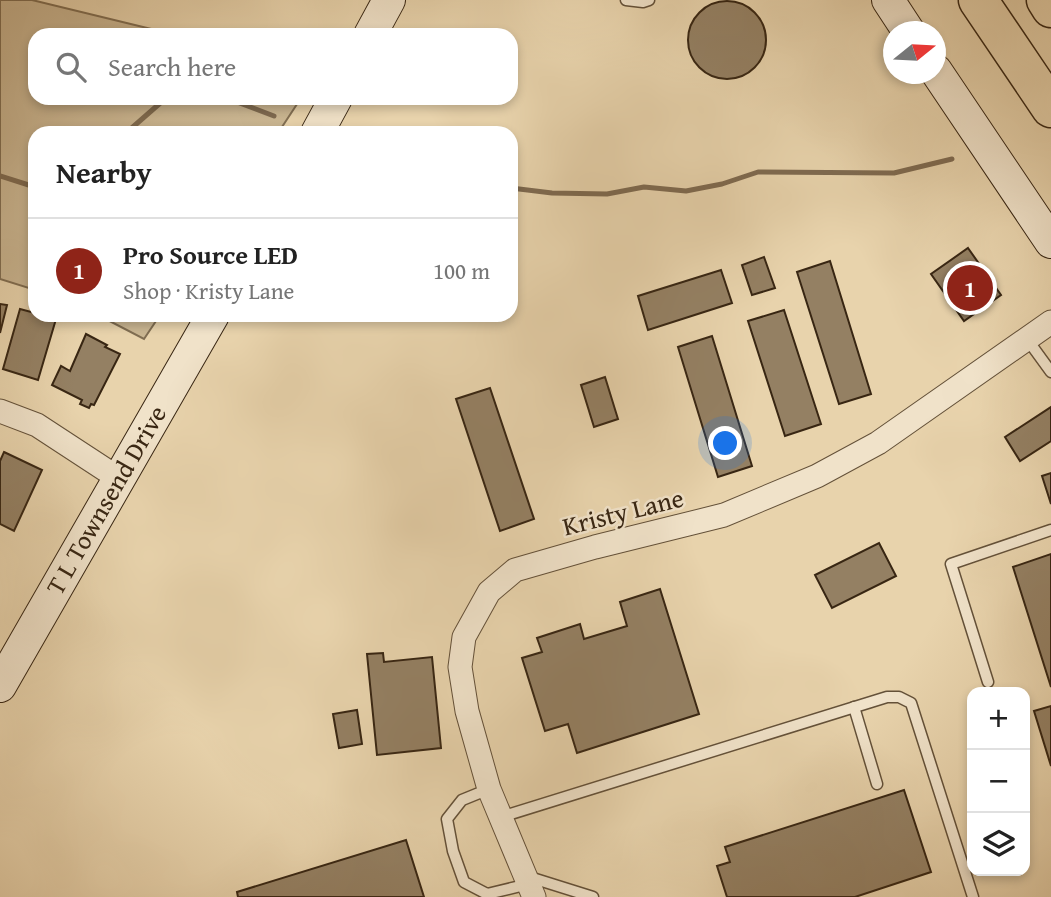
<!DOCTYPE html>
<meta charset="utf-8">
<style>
:root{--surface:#fff;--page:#f2f2f2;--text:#222;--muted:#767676;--line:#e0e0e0;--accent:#8f2418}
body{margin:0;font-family:"Gentium Book Plus",serif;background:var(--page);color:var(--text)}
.controls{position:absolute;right:21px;bottom:21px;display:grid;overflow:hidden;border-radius:14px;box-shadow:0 4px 10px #0003}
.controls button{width:63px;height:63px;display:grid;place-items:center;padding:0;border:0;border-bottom:2px solid var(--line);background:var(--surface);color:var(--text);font:35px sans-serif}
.compass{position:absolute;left:883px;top:21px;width:63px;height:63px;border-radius:50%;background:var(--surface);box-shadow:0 4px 10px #0003;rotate:72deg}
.you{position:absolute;left:726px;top:444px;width:24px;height:24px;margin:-18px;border:5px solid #fff;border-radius:50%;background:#1a73e8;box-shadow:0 0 0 10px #1a73e833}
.badge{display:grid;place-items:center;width:46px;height:46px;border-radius:50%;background:var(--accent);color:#fff;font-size:23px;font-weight:700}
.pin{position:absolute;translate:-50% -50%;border:4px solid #fff;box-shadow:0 2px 7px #0006}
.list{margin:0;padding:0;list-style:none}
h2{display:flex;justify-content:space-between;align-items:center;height:91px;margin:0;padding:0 28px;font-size:30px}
h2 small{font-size:23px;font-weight:400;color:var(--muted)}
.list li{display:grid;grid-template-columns:46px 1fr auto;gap:21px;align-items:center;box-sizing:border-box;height:105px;padding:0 28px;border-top:2px solid var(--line)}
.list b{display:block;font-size:26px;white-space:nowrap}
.list p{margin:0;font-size:23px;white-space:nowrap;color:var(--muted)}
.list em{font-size:23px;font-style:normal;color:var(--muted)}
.icon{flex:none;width:38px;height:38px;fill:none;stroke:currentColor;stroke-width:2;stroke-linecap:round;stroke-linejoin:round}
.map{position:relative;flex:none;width:1051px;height:897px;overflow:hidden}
.search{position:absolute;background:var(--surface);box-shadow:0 4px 10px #0003;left:28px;top:28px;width:490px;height:77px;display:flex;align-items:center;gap:18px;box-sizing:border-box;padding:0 24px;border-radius:21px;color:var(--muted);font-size:26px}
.panel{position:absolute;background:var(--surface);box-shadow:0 4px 10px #0003;left:28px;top:126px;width:490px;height:196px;border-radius:21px}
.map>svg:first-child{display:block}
.green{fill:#cab692;stroke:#816e52;stroke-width:2}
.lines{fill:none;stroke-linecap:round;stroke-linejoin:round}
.stream{stroke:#7e6a50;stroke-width:5}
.building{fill:#948063;stroke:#382613;stroke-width:2}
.lane-casing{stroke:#645139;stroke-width:13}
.street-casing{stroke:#645139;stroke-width:25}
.secondary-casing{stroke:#382613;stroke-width:34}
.highway-casing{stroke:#382613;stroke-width:41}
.lane{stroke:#f0e2c9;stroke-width:10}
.street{stroke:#f0e2c9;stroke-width:23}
.secondary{stroke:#f0e2c9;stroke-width:32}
.highway{stroke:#e8d3ac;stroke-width:38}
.labels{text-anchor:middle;stroke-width:5;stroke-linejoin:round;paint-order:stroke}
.street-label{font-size:26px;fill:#382613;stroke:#f0e2c9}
</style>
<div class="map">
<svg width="1051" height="897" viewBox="0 0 1051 897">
<rect width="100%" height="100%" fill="#e8d3ac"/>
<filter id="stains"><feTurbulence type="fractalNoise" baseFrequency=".00286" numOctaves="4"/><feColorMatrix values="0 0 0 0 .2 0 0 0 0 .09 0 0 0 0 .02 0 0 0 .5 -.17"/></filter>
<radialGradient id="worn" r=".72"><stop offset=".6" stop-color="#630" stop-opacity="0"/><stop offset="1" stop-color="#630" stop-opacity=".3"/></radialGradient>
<g class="green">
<polygon points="0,0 32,0 176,35 35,35 35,98 301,98 278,133 35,133 35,290 0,279"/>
<polygon points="98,315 160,315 144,339"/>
</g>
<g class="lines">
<g class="stream">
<polyline points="212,98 237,102 274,116"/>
<polyline points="126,133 166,98"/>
<polyline points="0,176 35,187"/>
<polyline points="511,188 552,193 607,194 644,187 686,191 722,184 758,172 894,173 952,159"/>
</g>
</g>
<g class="building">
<circle cx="727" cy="40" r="39"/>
<polygon points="968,248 1001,295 964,321 931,274"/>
<polygon points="764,257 775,288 752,295 742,265"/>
<polygon points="830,261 871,394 839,404 797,272"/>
<polygon points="721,270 732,303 648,330 638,296"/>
<polygon points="0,304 7,305 0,333"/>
<polygon points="20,309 35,313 35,315 56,319 38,380 3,369"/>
<polygon points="784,310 821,424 785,436 748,321"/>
<polygon points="86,334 107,345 105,347 120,354 94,405 91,404 89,408 80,404 82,400 52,385 61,366 70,371"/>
<polygon points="712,336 752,466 718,477 678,347"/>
<polygon points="605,377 618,419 594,427 581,385"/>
<polygon points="490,388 534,519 500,531 456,399"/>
<polygon points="1051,407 1051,441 1020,461 1005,437"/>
<polygon points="4,452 42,470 14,531 0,524 0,461"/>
<polygon points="1051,473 1051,504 1042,476"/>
<polygon points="879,543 896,576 832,608 815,575"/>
<polygon points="1051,554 1051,687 1013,567"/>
<polygon points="660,589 699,714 577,753 568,724 545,731 522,658 542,652 537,638 580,624 584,639 627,626 620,602"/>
<polygon points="383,653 384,662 432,657 441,748 377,755 367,654"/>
<polygon points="1051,706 1051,766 1034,711"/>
<polygon points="357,710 362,744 339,748 333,714"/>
<polygon points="904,790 931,872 855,897 727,897 717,866 730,862 725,847"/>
<polygon points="406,840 424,897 238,897 237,892"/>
</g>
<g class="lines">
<g class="lane-casing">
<g id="lane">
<polyline points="626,0 643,2 649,0"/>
<polyline points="1027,339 1051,372"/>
<polyline points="988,682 951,564 1051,530"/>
<polyline points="854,707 877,784"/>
<polyline points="489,789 462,800 447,819 453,851 464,882 487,894 529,884"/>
<polyline points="501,817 887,697 899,697 911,703 973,897"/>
<polyline points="526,876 593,897"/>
</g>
</g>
<g class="street-casing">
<g id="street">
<polyline points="0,411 37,425 118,478"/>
<polyline points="534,897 489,789 467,711 460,667 464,637 489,592 515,570 595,547 724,515 817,476 878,443 1051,322"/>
</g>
</g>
<g class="secondary-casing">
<g id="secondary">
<polyline points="888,0 909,32"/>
<polyline points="370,35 389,0"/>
<polyline points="936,71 1051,242"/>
<polyline points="317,133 336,98"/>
<polyline points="0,686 213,315"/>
</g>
</g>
<g class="highway-casing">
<g id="highway">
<polyline points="978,0 1051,108"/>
<polyline points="1046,0 1051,8"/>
</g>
</g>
<use href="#lane" class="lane"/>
<use href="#street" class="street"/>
<use href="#secondary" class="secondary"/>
<use href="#highway" class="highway"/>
</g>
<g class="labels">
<g class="street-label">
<text transform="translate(106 500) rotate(-60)" y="9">T L Townsend Drive</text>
<text transform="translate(623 512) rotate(-14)" y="9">Kristy Lane</text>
</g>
</g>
<rect width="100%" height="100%" filter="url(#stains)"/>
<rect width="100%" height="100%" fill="url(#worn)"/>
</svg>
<div class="controls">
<button>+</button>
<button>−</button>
<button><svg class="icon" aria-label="layers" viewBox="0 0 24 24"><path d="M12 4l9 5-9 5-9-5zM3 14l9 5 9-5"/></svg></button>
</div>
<svg class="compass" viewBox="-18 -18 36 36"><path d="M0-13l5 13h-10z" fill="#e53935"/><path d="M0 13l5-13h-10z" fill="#767676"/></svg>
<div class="you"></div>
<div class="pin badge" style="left:970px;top:288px">1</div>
<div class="search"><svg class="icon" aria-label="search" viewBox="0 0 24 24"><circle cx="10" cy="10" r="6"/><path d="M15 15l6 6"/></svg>Search here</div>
<section class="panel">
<h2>Nearby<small></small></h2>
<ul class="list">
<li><span class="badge">1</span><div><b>Pro Source LED</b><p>Shop · Kristy Lane</p></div><em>100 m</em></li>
</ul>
</section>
</div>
